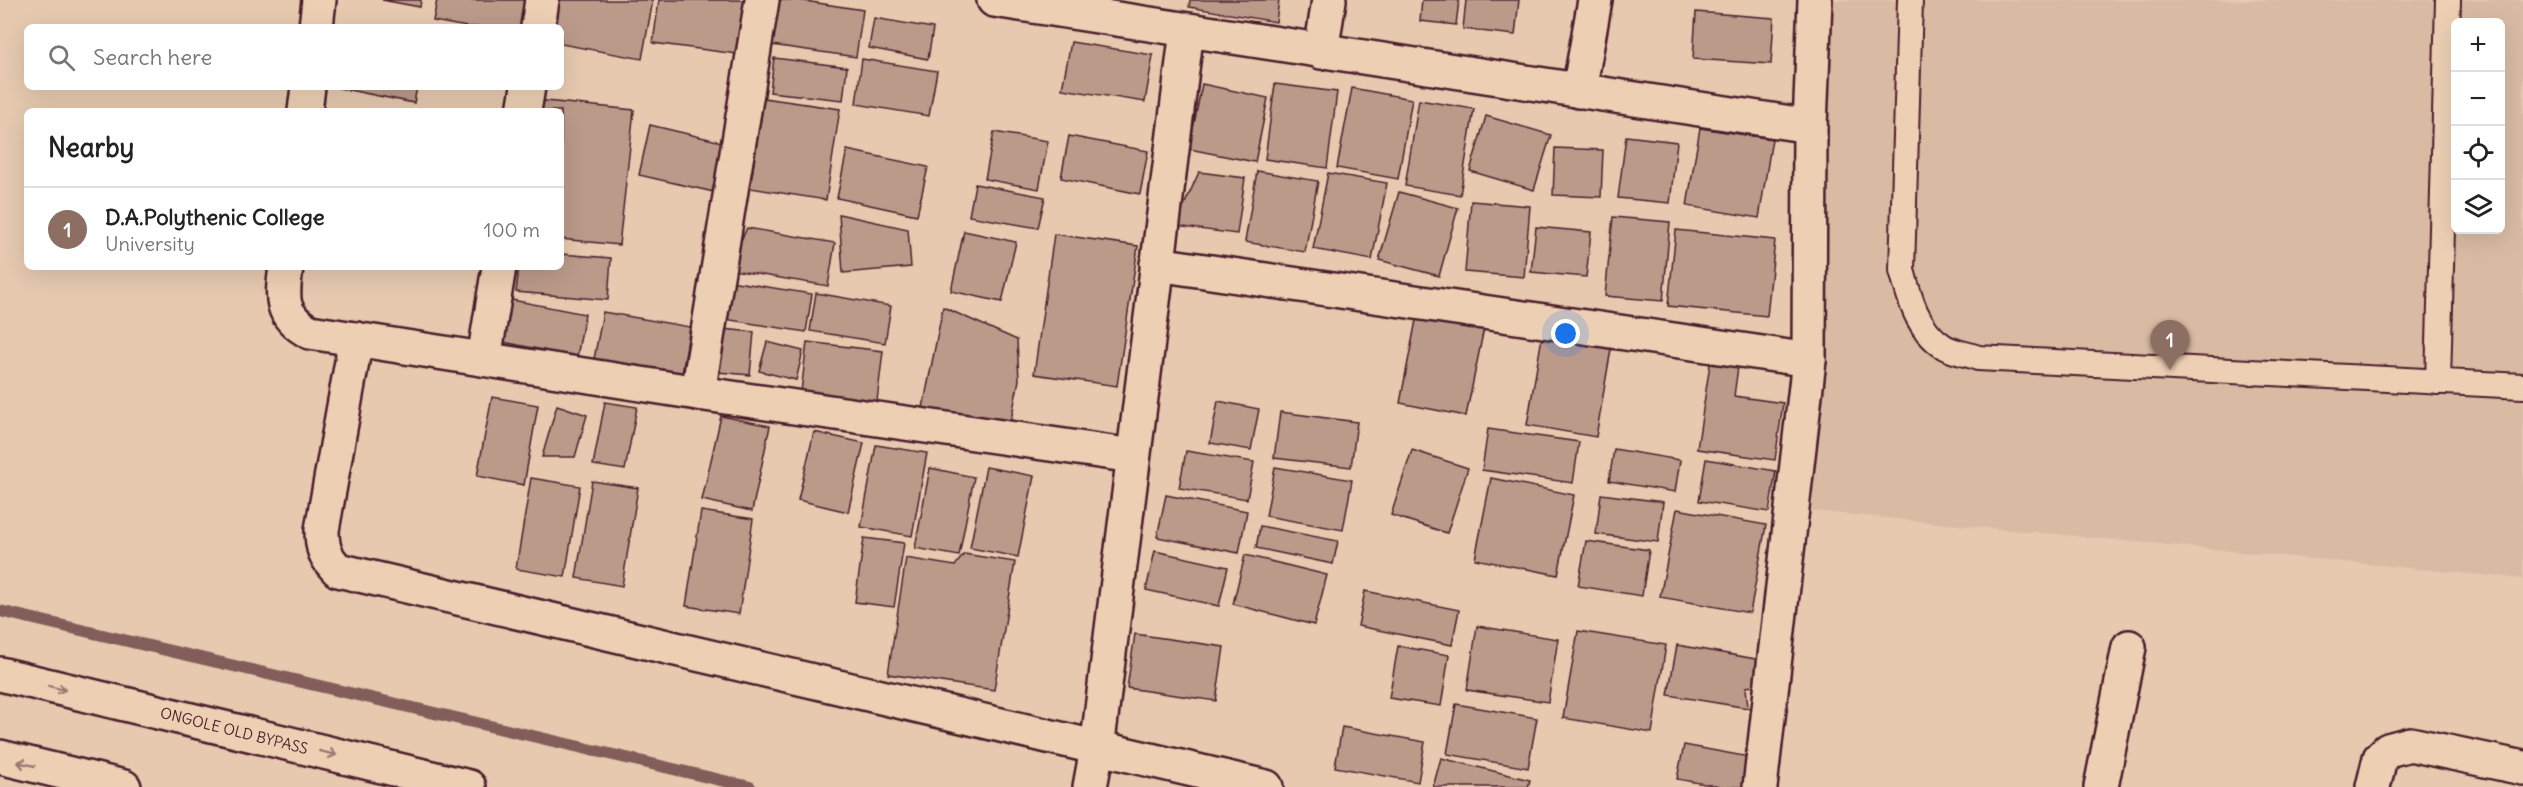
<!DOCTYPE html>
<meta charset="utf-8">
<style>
:root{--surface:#fff;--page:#f6f6f6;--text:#222;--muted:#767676;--line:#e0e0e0;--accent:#c8321e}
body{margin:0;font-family:Delius,sans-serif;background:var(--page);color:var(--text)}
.controls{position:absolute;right:18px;top:18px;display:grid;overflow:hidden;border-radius:9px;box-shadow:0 6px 24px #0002}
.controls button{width:54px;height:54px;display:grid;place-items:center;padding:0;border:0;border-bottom:2px solid var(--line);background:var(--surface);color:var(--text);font:30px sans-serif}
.you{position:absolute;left:1566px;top:334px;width:21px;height:21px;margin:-15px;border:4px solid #fff;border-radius:50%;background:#1a73e8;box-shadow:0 0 0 9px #1a73e833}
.badge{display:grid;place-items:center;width:39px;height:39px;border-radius:50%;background:var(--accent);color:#fff;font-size:20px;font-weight:700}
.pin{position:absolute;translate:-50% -50px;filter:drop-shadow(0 2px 3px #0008)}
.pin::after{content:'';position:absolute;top:32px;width:21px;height:18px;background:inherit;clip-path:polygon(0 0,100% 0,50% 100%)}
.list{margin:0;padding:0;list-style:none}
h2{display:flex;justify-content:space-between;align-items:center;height:78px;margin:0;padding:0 24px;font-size:26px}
h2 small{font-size:20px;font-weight:400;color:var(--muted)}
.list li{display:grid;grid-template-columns:39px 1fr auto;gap:18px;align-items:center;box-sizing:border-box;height:84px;padding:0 24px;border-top:2px solid var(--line)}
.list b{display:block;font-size:22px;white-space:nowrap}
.list p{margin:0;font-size:20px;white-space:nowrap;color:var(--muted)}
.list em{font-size:20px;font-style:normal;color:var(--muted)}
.icon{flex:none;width:33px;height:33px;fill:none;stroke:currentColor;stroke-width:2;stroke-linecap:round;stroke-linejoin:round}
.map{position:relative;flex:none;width:2523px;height:787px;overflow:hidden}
.search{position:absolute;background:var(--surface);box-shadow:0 6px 24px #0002;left:24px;top:24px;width:540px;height:66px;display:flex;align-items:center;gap:15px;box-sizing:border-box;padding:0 21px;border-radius:9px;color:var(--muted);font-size:22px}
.panel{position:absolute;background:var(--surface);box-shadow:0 6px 24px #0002;left:24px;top:108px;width:540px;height:162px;border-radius:9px}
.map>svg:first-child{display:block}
.built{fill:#d9bba4;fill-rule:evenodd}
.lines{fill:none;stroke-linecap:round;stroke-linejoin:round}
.stream{stroke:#835d5a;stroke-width:12}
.building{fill:#bb9a8a;stroke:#4a1f2b;stroke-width:1.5}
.service-casing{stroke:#4a1f2b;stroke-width:28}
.minor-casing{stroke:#4a1f2b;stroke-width:38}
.primary-casing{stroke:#4a1f2b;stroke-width:38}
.service{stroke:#edd0b4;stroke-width:24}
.minor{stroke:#edd0b4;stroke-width:33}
.primary{stroke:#edd0b4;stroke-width:33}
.oneway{stroke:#9c7870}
.labels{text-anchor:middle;stroke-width:6;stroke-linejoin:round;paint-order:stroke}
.street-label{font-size:15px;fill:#4a1f2b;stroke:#edd0b4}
</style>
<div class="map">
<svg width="2523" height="787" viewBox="0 0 2523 787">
<rect width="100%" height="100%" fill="#e6c9af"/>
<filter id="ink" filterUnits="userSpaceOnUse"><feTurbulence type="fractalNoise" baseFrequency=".0167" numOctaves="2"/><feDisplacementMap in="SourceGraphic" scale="12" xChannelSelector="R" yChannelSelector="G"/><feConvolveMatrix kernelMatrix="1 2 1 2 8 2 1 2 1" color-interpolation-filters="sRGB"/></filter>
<g filter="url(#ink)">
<path class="built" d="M1829,0H2523V579L1812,511ZM2456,22H2500V230H2456Z"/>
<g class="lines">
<polyline class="stream" points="0,611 750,787"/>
</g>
<g class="building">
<polygon points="382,0 421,0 420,7"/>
<polygon points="437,0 527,0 523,27 467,27 433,21"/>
<polygon points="559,0 653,0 642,59 561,44 561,27 554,27"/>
<polygon points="659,0 745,0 737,54 653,43"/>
<polygon points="779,0 798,0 863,10 856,57 772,45"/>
<polygon points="1190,0 1279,0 1276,22 1189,7"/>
<polygon points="1422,0 1459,0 1456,25 1420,21"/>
<polygon points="1466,0 1519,0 1515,35 1463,29"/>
<polygon points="1696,12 1774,18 1771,64 1693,59"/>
<polygon points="874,18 933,28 928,59 869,48"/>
<polygon points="1071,42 1153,55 1145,102 1062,89"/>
<polygon points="774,58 847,67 843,100 770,92"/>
<polygon points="862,59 937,71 929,116 856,104"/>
<polygon points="1202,84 1268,98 1255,162 1189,149"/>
<polygon points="1275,84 1337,92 1327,168 1265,159"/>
<polygon points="334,87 417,87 414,103"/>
<polygon points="1352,88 1412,99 1398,179 1337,168"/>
<polygon points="764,98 840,109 826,200 750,188"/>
<polygon points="536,100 634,110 619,245 561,239 561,111 535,111"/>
<polygon points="1419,100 1474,109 1460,195 1405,186"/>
<polygon points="1486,116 1551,135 1534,190 1470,171"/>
<polygon points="650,125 726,143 714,192 639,175"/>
<polygon points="1700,128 1772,139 1759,218 1687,206"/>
<polygon points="994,132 1048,141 1039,189 985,179"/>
<polygon points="1069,136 1148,151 1140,194 1061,178"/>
<polygon points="1626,136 1677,142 1670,203 1618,198"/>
<polygon points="1555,148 1603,150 1601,197 1553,195"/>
<polygon points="847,150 928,167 917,215 837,198"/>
<polygon points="1257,171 1318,181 1305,252 1245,242"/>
<polygon points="1199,172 1245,178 1237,234 1175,226"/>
<polygon points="1328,173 1387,183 1372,260 1313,249"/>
<polygon points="975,184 1045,197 1038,228 969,216"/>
<polygon points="1399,192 1458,208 1439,276 1379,260"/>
<polygon points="1471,201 1530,206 1524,277 1465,272"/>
<polygon points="839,214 908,229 911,267 843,273"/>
<polygon points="1613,217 1670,222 1663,301 1605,296"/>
<polygon points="1536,227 1591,232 1586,277 1531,272"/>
<polygon points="747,228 835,243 828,286 727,269"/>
<polygon points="1676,230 1775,240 1767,316 1668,306"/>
<polygon points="964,231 1016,242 1002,302 951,291"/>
<polygon points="1054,234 1138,246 1117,386 1034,374"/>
<polygon points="561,254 611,258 608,300 516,292 519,267 561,267"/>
<polygon points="730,281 812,294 806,332 724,319"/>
<polygon points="816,293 891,306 885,343 810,331"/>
<polygon points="507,299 585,314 577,357 498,341"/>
<polygon points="943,307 1017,340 1019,380 1010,425 923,408"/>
<polygon points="603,312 690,327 682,374 594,359"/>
<polygon points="1417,315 1484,328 1466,416 1400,403"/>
<polygon points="722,329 754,332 750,375 718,372"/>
<polygon points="1542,337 1611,349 1596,437 1527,425"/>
<polygon points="767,342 803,351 796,380 759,371"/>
<polygon points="807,342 883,351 877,401 801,392"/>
<polygon points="1710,364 1738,367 1734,396 1783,403 1775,460 1697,449"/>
<polygon points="492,397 538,405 524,485 477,476"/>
<polygon points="1218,401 1259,409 1251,450 1210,443"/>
<polygon points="605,402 637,407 625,470 593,465"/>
<polygon points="557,405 587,415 575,457 542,457"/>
<polygon points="1280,412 1357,422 1351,467 1274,458"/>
<polygon points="721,416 770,426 752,511 702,500"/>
<polygon points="1488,429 1579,442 1573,483 1482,470"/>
<polygon points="814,432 864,443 848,512 798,500"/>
<polygon points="876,445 927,453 912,536 861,527"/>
<polygon points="1614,449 1680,460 1675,492 1609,481"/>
<polygon points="1412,450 1468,468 1447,533 1391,515"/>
<polygon points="1186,451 1254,462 1247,499 1179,488"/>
<polygon points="1706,459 1776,471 1769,512 1699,501"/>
<polygon points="986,467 1034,476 1018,557 970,548"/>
<polygon points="1275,467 1352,480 1343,530 1266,516"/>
<polygon points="930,468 974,477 959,556 915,548"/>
<polygon points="531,478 580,486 565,577 516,569"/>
<polygon points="1491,478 1574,495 1558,575 1475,559"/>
<polygon points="592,481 638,488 622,586 576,578"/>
<polygon points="1601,494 1663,502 1658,542 1596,534"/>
<polygon points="1166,495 1247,511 1239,553 1157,537"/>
<polygon points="1677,509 1766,525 1750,613 1660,597"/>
<polygon points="701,511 753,519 739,614 686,606"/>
<polygon points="1260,526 1338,541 1333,564 1256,548"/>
<polygon points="864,538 904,543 894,607 855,602"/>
<polygon points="1586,541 1649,550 1642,596 1578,586"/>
<polygon points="1155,551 1228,567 1219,606 1146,590"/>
<polygon points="964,554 1015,562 994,690 888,674 906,558 955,566"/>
<polygon points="1245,555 1327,575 1314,625 1233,604"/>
<polygon points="1365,591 1459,610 1452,645 1358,626"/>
<polygon points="1477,626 1558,639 1548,702 1467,690"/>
<polygon points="1578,631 1666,645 1652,733 1563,718"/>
<polygon points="1135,634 1224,647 1216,701 1127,688"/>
<polygon points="1677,645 1761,660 1763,685 1746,687 1748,708 1668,695"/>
<polygon points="1398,646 1449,655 1441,706 1389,698"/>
<polygon points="1456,704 1537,718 1528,768 1447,754"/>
<polygon points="1342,727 1425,742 1418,782 1335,767"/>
<polygon points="1684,745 1755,758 1749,787 1721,787 1677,779"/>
<polygon points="1441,758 1530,780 1528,787 1433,787"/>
</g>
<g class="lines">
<g class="service-casing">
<g id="service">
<path d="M1910,0L1902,270C1909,297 1917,329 1943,346C1952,352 1968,354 1978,358L2523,386"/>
<polyline points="2438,382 2448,0"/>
</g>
</g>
<g class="minor-casing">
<g id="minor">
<polyline points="994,0 1810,126"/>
<polyline points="316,27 319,0"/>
<polyline points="538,27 542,0"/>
<polyline points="1321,52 1329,0"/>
<polyline points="1579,91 1595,0"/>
<polyline points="305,111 308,87"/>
<polyline points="524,111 528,87"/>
<polyline points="1157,264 1809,360"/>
<path d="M286,267C282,297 279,316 310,332L698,393L1133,456"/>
<path d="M356,339L322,530C322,548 325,557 338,570L1266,787"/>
<polyline points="484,359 499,267"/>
<polyline points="698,393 762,0"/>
<polyline points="1090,787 1097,749 1187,30"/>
<polyline points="1760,787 1809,360 1810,126 1815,0"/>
<polyline points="2101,787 2129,647"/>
<polyline points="2373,787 2380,758 2388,750 2410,744 2523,768"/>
</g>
</g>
<g class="primary-casing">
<g id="primary">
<polyline points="0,674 469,787"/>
<polyline points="0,757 124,787"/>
</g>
</g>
<use href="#service" class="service"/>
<use href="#minor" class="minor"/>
<use href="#primary" class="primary"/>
</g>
<defs><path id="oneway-shaft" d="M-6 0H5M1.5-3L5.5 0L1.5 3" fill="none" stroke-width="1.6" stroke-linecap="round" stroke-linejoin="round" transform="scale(1.5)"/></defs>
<g class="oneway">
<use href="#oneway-shaft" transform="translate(57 688) rotate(14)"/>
<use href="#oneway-shaft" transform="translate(328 753) rotate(14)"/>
<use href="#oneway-shaft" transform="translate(26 764) rotate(-167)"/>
</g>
</g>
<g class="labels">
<g class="street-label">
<text transform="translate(234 731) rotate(14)" y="5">ONGOLE OLD BYPASS</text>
</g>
</g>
</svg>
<div class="controls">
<button>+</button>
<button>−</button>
<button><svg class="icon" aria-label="locate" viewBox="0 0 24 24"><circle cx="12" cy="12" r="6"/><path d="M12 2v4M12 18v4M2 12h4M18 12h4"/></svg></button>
<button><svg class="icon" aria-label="layers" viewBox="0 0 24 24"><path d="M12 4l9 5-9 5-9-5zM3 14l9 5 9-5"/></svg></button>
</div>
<div class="you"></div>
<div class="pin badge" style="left:2170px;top:370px;background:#8d6e63">1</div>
<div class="search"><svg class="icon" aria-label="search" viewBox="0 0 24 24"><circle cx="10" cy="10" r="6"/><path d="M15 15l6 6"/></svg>Search here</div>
<section class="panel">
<h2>Nearby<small></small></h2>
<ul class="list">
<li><span class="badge" style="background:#8d6e63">1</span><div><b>D.A.Polythenic College</b><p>University</p></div><em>100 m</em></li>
</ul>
</section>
</div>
